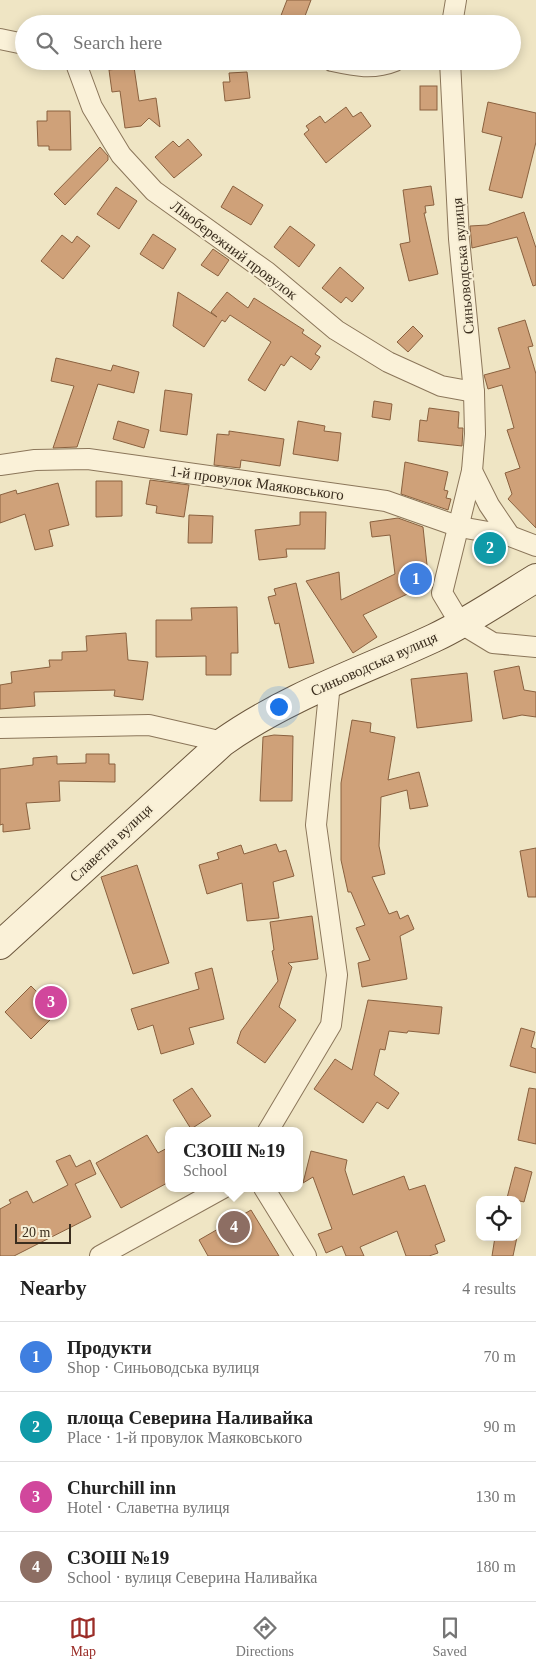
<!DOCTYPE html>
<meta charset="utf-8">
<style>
:root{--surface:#fff;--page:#f2f2f2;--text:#222;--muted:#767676;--line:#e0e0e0;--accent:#9b2d28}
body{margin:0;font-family:Georgia,serif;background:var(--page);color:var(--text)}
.controls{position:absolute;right:15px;bottom:15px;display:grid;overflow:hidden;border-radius:10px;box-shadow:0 2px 12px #0003}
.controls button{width:45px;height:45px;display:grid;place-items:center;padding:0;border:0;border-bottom:1px solid var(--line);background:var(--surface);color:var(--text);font:25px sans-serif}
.scale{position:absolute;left:15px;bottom:12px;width:56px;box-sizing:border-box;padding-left:5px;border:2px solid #3a2d1e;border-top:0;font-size:14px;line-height:18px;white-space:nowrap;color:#3a2d1e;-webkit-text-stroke:4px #f7eed4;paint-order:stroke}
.you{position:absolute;left:278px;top:706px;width:18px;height:18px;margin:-12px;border:4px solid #fff;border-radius:50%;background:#1a73e8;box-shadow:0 0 0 8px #1a73e833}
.badge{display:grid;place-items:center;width:32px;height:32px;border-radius:50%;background:var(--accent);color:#fff;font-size:16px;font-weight:700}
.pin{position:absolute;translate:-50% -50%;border:2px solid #fff;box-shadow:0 1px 5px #0006}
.popup{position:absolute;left:165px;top:1127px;width:138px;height:65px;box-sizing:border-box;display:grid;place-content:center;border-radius:10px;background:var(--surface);filter:drop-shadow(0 1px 4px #0005);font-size:16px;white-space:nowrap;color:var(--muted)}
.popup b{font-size:19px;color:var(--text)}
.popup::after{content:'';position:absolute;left:50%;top:100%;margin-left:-10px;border:10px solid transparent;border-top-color:var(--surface)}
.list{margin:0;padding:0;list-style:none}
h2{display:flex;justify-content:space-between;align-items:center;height:65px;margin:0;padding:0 20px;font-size:21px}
h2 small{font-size:16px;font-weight:400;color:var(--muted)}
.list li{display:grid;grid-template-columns:32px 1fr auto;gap:15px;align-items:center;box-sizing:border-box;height:70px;padding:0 20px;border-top:1px solid var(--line)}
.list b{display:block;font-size:19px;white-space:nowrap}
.list p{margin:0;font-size:16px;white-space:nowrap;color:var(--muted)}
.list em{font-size:16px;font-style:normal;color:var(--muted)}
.icon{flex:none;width:28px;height:28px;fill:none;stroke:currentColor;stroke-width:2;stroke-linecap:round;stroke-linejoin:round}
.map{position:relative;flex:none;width:536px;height:1256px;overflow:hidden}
.search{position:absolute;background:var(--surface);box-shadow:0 2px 12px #0003;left:15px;right:15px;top:15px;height:55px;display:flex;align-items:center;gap:12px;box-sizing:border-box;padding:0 18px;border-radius:28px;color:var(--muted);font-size:19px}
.sheet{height:345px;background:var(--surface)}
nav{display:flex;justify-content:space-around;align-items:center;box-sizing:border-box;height:70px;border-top:1px solid var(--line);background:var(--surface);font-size:14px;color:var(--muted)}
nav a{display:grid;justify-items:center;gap:2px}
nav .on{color:var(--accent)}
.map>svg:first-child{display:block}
.building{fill:#cfa179;stroke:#8a613f}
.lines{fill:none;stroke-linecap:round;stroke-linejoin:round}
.minor-casing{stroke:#8b765a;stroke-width:22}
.secondary-casing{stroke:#6c573d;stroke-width:30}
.minor{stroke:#faf1d8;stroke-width:20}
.secondary{stroke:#faf1d8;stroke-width:28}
.labels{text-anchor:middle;stroke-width:4;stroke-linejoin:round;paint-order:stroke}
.street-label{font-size:15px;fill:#3a2d1e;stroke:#f7eed4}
</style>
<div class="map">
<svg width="536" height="1256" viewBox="0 0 536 1256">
<rect width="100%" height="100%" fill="#efe5c4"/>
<g class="building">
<polygon points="287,0 311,0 302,24 294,24 280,18"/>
<polygon points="134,67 139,101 156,98 160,127 149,118 141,126 125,128 120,91 112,92 109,70"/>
<polygon points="247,72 250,98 225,101 223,82 230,82 229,73"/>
<rect x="420" y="86" width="17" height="24"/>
<polygon points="488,102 536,113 536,142 522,198 489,190 502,137 482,132"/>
<polygon points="346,107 353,117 361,112 371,126 326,163 304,134 309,130 306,126 320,116 325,123"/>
<polygon points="47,111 70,111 71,150 49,150 49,146 38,146 37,121 47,121"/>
<polygon points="188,139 202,155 174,178 155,157 173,141 179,147"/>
<polygon points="100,147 108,156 108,160 65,205 54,194"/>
<polygon points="233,186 263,205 251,225 221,207"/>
<polygon points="431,186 434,205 425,206 426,213 424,213 438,274 409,281 400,244 410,242 403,190"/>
<polygon points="116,187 137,201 119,229 97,214"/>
<polygon points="524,212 536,248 536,285 533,286 517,237 472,248 470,226 487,225"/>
<polygon points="290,226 315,245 299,267 274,247"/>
<polygon points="153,234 176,249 163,269 140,254"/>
<polygon points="62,235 72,243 77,236 90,246 63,279 41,261"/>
<polygon points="213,249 229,260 218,276 201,265"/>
<polygon points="340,267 364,288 352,302 346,297 341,303 322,288"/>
<polygon points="178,292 217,317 211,312 227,292 248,308 254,298 304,330 302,333 321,346 315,354 320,357 311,370 291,356 284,366 281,364 265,391 248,380 271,342 230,315 225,322 222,320 204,347 173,326"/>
<polygon points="525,320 533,346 528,347 536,374 536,528 508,499 512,494 505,473 520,468 507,430 514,428 502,385 488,389 484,375 510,368 498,328"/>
<polygon points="413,326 423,336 408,352 397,342"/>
<polygon points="56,358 111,371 113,365 139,372 134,393 98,384 77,447 53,448 74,386 51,381"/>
<polygon points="165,390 192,394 187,435 160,431"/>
<polygon points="374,401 392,404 390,420 372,417"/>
<polygon points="429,408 459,412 458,428 463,428 462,446 418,441 420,420 427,421"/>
<polygon points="118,421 149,430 144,448 113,439"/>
<polygon points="298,421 325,426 324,431 341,433 338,461 293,454"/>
<polygon points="229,431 284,439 280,466 241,460 240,468 214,465 217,434 229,435"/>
<polygon points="405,462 448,472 444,490 448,491 446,498 451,499 448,510 401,494"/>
<polygon points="150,480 189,485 184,517 156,513 157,506 146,504"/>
<polygon points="96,481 122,481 122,516 96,517"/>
<polygon points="58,483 69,525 49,530 53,546 35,550 25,514 0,523 0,495 16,490 17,494"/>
<polygon points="300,512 326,512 325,549 286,549 287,557 259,560 255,530 300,525"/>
<polygon points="189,515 213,516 212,543 188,543"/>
<polygon points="398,518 423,527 427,565 420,588 363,615 377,637 353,653 306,581 339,572 341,600 395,574 390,535 372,537 370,522"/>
<polygon points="296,583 314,663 289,668 279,623 275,624 268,597 276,595 274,589"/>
<polygon points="237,607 238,653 231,653 231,675 206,675 206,656 156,657 156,620 192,620 191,608"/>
<polygon points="126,633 128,660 148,662 143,700 114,696 115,690 34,692 35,706 0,709 0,685 12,683 11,672 50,667 49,660 62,660 62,652 87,651 86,636"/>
<polygon points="519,666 524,690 536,692 536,717 522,715 503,719 494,671"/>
<polygon points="467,673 472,721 417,728 411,679"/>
<polygon points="352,720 371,723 370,732 395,737 388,780 419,772 428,806 410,809 407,790 381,797 379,846 385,874 372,877 389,914 397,911 400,919 408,915 414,929 400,936 407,979 362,987 358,963 370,960 356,928 365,925 351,892 348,892 341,860 341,783"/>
<polygon points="274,735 293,736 292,801 260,801 263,737"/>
<polygon points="86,754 109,754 109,764 115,764 115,782 59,781 60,801 26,803 30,829 3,832 3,824 0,825 0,769 33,765 33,758 57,756 57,764 86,763"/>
<polygon points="276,844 279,852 286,850 294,876 273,882 279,918 247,921 242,883 207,894 199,865 219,859 217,853 241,845 244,854"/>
<polygon points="536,848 536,897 528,897 520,851"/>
<polygon points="137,865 169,963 133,974 101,877"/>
<polygon points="312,916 318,959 288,963 292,967 279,1007 296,1020 265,1063 237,1043 241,1031 278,981 272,951 274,950 270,922"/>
<polygon points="212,968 224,1019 189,1028 194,1044 161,1054 153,1025 138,1030 131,1009 199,989 195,973"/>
<polygon points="46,985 66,1004 31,1039 5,1012 31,986 38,993"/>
<polygon points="368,1000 442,1007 439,1034 408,1031 407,1033 389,1031 385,1050 380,1049 374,1075 399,1093 388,1109 377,1102 363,1123 314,1089 335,1059 352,1070"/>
<polygon points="521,1028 535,1032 531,1047 536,1049 536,1073 510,1066"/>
<polygon points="192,1088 211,1116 191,1129 173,1100"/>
<polygon points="529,1088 536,1089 536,1144 518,1140"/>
<polygon points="147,1135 158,1153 169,1147 169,1182 121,1208 96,1163"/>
<polygon points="311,1151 347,1160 345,1170 353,1195 404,1176 409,1190 425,1185 445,1241 435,1245 438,1253 429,1256 406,1256 397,1231 360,1247 364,1256 346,1256 342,1246 326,1253 318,1234 332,1229 313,1177 303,1183"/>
<polygon points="70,1155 76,1167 90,1160 96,1174 75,1184 91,1217 14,1256 0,1256 0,1209 11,1203 9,1200 27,1191 33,1203 68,1185 56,1161"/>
<polygon points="515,1167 532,1172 524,1202 507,1198"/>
<polygon points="251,1210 279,1256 208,1256 199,1240"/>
<polygon points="495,1237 517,1237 513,1256 492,1256"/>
</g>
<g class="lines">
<g class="minor-casing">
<g id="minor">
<polyline points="452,24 456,0"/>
<polyline points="0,39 24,44"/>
<polyline points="75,61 92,107 121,155 154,191 267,272 336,330 388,362 441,386 474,392"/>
<path d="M332,61C355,66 373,70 395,61"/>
<polyline points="450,61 459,239 474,392 475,434 472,471 442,593 460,623 493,643 536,647"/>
<polyline points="0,465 35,460 88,459 386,501 460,527 510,536 536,546"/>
<polyline points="472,471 489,505 510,536"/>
<polyline points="0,728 149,725 223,742"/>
<polyline points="268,1131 331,1025 337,975 316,825 330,683"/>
<polyline points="264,1188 306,1256"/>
<polyline points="100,1256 223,1188"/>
</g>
</g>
<g class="secondary-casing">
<path id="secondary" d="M0,945L223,742C288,696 363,671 434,638C470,621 503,598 536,578"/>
</g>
<use href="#minor" class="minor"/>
<use href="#secondary" class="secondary"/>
</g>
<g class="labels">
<g class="street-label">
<text transform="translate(234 250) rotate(37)" y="5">Лівобережний провулок</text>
<text transform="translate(463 266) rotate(-95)" y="5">Синьоводська вулиця</text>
<text transform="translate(257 483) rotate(8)" y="5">1-й провулок Маяковського</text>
<text transform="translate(374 664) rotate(-24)" y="5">Синьоводська вулиця</text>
<text transform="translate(111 843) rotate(-43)" y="5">Славетна вулиця</text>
</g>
</g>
</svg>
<div class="controls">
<button><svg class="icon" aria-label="locate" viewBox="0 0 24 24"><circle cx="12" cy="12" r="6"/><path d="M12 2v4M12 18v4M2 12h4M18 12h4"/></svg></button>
</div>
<div class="scale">20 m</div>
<div class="you"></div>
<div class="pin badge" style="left:416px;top:579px;background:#3f7fe0">1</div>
<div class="pin badge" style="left:490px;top:548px;background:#0f9aa8">2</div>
<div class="pin badge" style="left:51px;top:1002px;background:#d1479c">3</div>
<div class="pin badge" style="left:234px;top:1227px;background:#8d6e63">4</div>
<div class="popup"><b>СЗОШ №19</b>School</div>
<div class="search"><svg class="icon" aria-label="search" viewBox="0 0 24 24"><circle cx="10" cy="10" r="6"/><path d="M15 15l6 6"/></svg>Search here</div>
</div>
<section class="sheet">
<h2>Nearby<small>4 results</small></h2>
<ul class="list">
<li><span class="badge" style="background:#3f7fe0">1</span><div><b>Продукти</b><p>Shop · Синьоводська вулиця</p></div><em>70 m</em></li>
<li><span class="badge" style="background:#0f9aa8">2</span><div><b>площа Северина Наливайка</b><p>Place · 1-й провулок Маяковського</p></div><em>90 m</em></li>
<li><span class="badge" style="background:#d1479c">3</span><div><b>Churchill inn</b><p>Hotel · Славетна вулиця</p></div><em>130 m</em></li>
<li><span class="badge" style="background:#8d6e63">4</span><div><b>СЗОШ №19</b><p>School · вулиця Северина Наливайка</p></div><em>180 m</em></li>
</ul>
</section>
<nav>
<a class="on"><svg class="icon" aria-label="map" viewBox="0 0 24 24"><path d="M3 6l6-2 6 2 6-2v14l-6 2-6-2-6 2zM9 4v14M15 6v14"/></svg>Map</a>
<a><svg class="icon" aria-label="directions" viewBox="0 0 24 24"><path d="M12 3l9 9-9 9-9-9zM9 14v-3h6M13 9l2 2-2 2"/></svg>Directions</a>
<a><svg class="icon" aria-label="saved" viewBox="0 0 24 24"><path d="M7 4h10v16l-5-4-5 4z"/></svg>Saved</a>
</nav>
